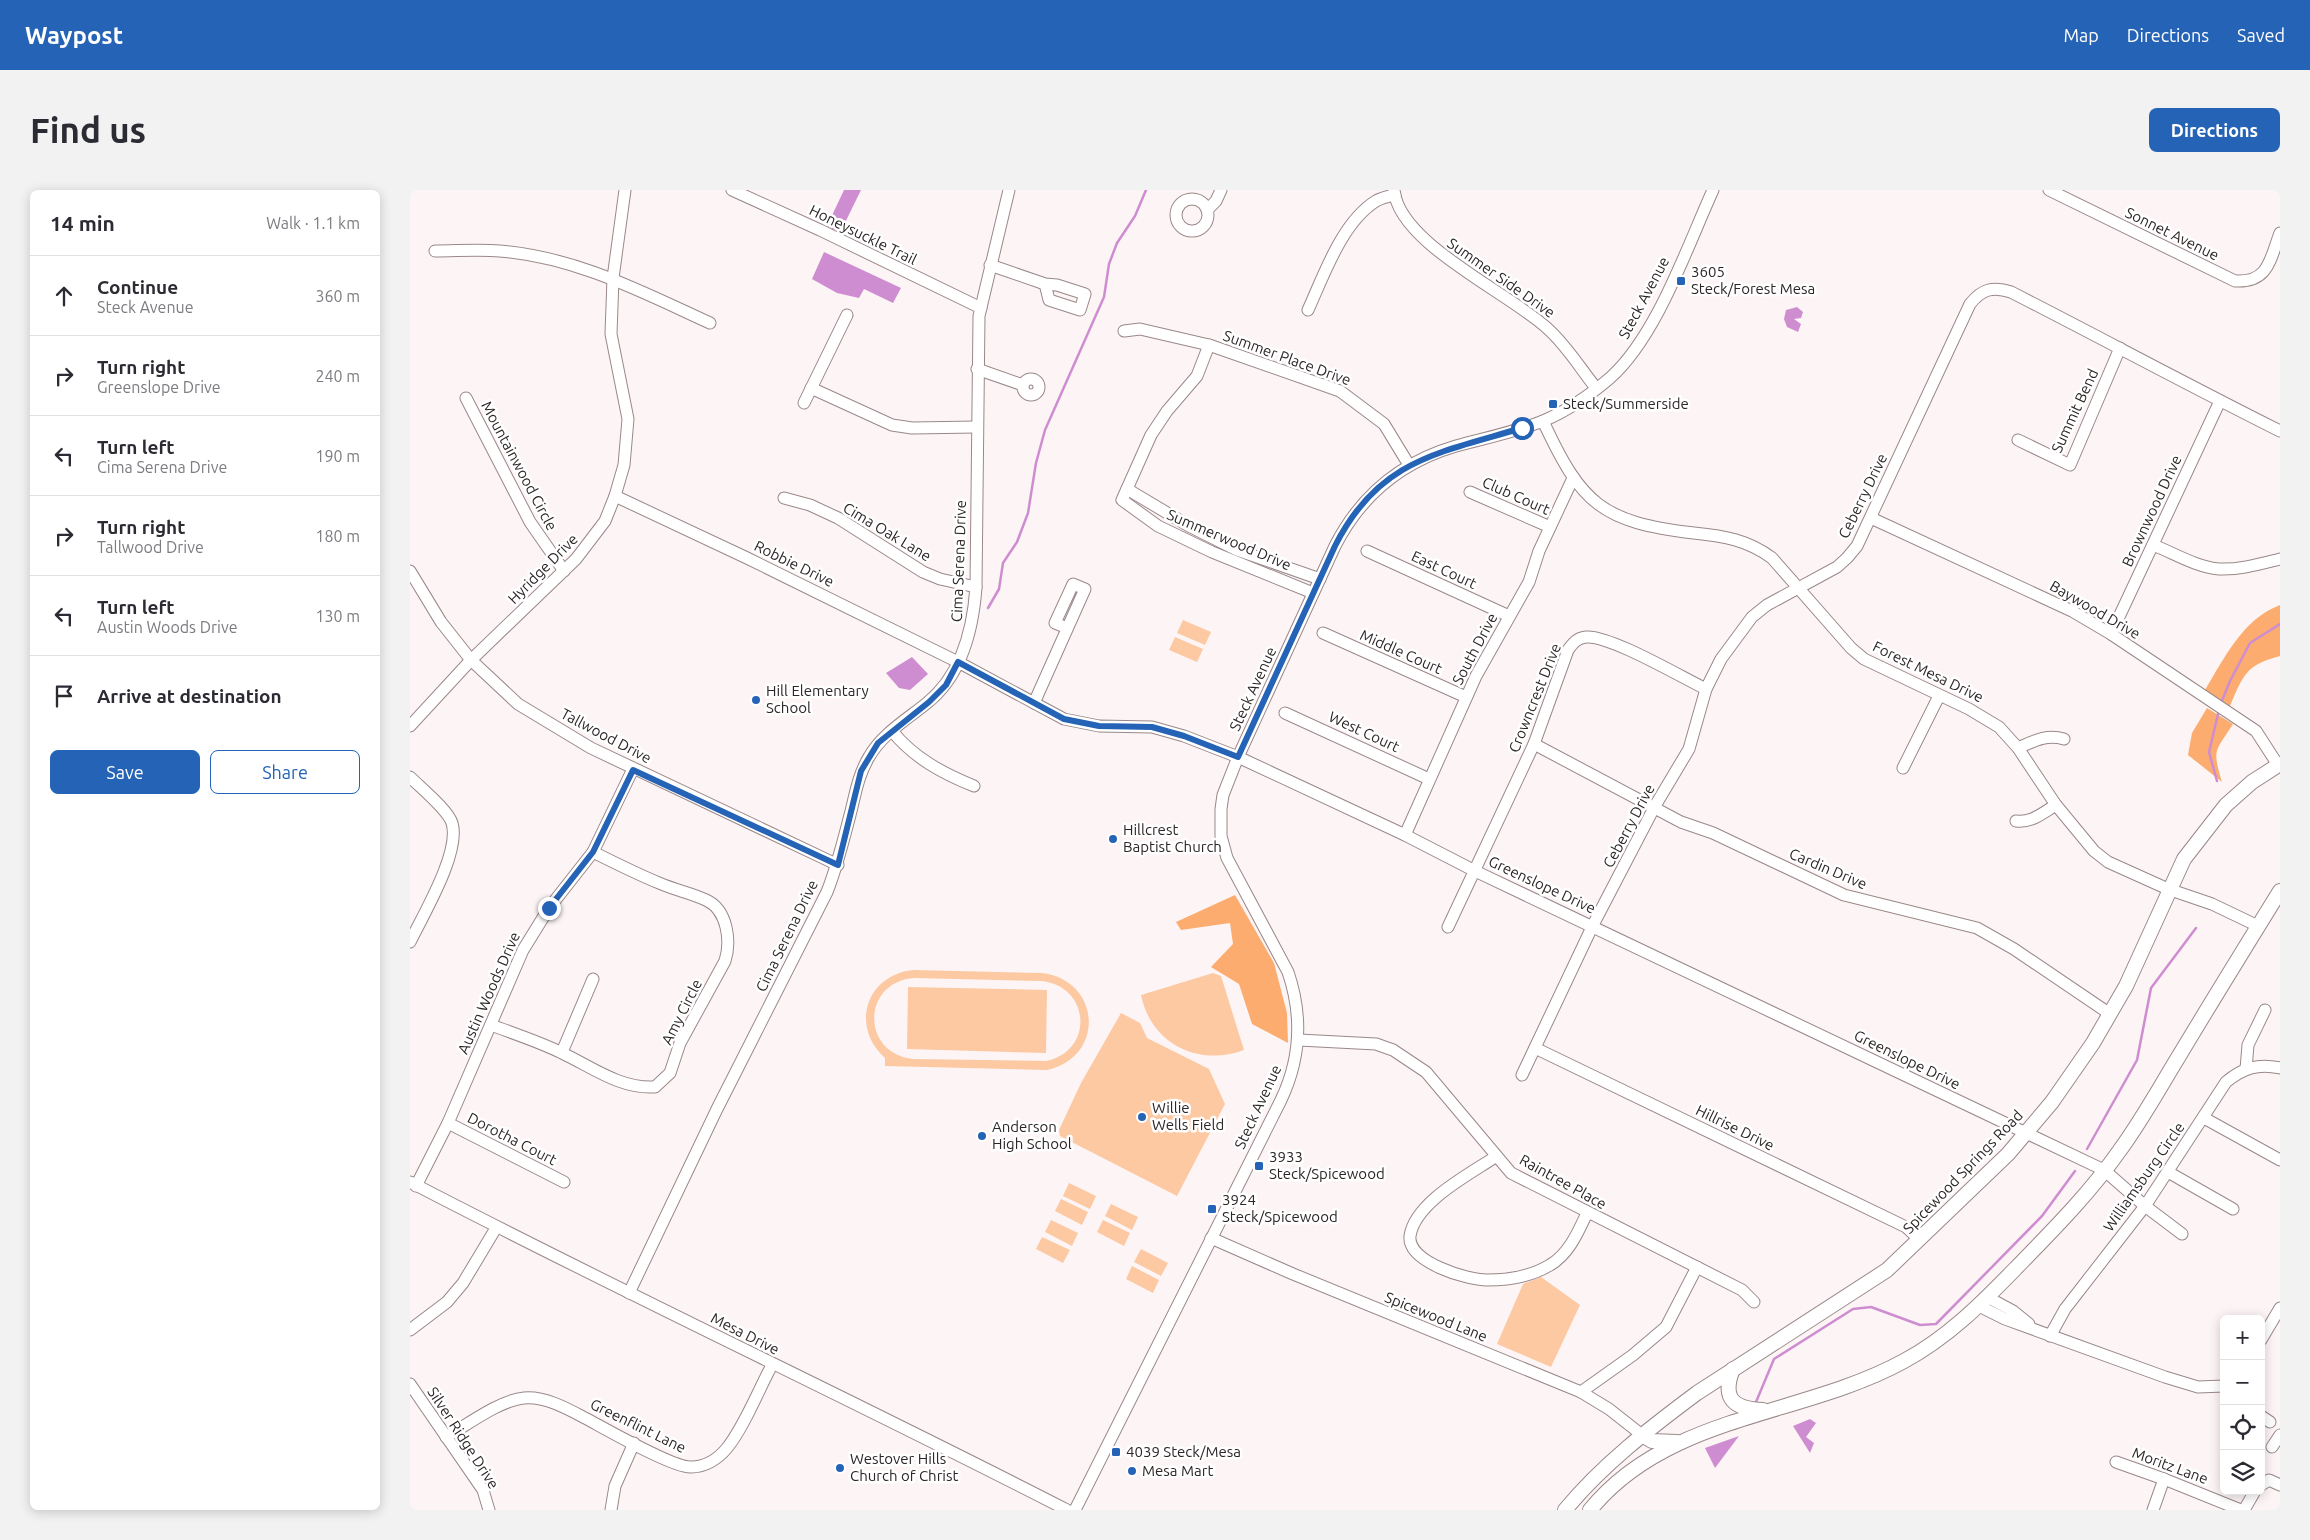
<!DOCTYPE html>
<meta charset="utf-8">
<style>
:root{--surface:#fff;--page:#f2f2f3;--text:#2b2b33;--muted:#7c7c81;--line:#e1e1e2;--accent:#2463b5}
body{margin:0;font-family:Ubuntu,sans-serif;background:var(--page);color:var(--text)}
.controls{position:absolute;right:15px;bottom:15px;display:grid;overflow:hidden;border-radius:8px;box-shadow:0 2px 12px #0003}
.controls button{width:45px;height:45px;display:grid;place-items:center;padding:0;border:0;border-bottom:1px solid var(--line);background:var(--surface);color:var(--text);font:25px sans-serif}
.stop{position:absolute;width:15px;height:15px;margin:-11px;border:4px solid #2463b5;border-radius:50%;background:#fff}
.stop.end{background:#2463b5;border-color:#fff;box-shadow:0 1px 5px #0008}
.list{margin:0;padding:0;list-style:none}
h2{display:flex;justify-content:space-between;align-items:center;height:65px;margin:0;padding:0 20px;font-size:21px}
h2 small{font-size:16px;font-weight:400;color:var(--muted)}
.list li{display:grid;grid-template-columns:32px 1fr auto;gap:15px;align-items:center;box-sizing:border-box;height:80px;padding:0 20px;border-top:1px solid var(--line)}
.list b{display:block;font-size:19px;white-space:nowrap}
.list p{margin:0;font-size:16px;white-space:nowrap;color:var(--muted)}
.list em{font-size:16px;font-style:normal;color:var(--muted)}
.actions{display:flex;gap:10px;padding:15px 20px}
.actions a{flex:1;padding:11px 0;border:1px solid var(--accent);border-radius:8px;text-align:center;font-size:18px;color:var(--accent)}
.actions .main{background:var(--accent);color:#fff}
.icon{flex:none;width:28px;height:28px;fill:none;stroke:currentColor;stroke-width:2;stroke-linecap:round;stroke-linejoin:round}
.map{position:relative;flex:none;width:1870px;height:1320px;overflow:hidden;border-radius:8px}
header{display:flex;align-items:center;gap:30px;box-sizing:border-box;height:70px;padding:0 25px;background:var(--accent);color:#fff}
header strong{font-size:24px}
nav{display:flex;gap:28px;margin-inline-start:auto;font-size:18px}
.intro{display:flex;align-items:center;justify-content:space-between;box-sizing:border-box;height:120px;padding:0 30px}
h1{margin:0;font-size:35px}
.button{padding:12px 22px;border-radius:8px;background:var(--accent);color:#fff;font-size:18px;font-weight:700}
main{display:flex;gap:30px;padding:0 30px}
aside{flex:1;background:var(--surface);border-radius:8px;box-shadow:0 2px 12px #0003}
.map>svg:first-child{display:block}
.green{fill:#fcc9a3;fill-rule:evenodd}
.forest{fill:#fbac6e}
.water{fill:#cf8dd1}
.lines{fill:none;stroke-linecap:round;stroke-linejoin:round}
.stream{stroke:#cf8dd1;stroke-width:2.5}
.minor-casing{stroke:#9a8889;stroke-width:13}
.major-casing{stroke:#9a8889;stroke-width:16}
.minor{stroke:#fff;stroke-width:11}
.major{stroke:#fff;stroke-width:14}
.route{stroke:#2463b5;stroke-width:6}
.poi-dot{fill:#2463b5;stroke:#fff;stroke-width:2}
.labels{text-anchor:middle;stroke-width:5;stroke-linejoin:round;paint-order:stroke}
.street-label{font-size:15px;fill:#2d2627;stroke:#fff}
.poi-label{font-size:15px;fill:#2d2627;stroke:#fff;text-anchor:start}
</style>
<header>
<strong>Waypost</strong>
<nav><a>Map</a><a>Directions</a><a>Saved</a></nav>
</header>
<div class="intro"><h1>Find us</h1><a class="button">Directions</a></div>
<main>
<aside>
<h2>14 min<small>Walk · 1.1 km</small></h2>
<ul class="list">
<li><svg class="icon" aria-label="ahead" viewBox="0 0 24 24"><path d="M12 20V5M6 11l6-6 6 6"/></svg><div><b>Continue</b><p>Steck Avenue</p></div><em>360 m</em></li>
<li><svg class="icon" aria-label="right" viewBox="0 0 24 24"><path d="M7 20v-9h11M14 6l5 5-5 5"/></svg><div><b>Turn right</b><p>Greenslope Drive</p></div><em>240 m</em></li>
<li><svg class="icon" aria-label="left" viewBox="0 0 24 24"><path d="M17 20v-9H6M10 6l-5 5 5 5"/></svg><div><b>Turn left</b><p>Cima Serena Drive</p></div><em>190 m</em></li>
<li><svg class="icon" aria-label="right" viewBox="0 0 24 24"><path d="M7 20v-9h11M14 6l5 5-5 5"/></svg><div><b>Turn right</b><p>Tallwood Drive</p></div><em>180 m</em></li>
<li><svg class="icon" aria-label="left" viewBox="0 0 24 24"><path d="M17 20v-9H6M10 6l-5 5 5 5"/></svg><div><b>Turn left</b><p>Austin Woods Drive</p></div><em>130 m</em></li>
<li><svg class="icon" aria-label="arrive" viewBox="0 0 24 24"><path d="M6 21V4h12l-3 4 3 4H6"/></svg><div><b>Arrive at destination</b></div></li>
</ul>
<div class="actions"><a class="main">Save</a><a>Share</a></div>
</aside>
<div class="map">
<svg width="1870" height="1320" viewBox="0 0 1870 1320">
<rect width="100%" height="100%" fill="#fdf5f5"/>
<g class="green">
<polygon points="773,430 801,442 795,455 767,443"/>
<polygon points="765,447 793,459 787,472 759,460"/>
<path d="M505,780L632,783C691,790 696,867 637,880L475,876V868C439,836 457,783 505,780ZM505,788L632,791C681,797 684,861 636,871L503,869C450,863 452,791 505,788Z"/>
<path d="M803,783L811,786L834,860C788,877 741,854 731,805Z"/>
<polygon points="498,797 637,800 636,863 497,859"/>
<polygon points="711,823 730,833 737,848 799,879 815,914 767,1006 650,946 649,940 671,893"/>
<polygon points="659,993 686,1006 680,1019 653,1006"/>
<polygon points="651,1009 678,1022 672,1035 645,1021"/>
<polygon points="701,1014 728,1027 722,1040 695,1026"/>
<polygon points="641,1030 668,1043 662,1056 635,1042"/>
<polygon points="693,1030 720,1043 714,1056 687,1042"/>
<polygon points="632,1047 660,1060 653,1073 626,1059"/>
<polygon points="731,1059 758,1073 751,1086 724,1072"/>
<polygon points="722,1076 749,1090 743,1103 716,1089"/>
<polygon points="1131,1087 1170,1115 1141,1177 1087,1154 1113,1094"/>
</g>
<g class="forest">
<path d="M1870,415V466C1836,475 1833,485 1820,516L1795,500C1815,467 1833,429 1870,415Z"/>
<path d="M1797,518L1823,534C1805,562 1802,559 1812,592L1778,565L1782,543Z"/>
<polygon points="825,705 864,773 877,823 878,853 842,834 829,794 801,777 823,754 820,733 771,740 766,732"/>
</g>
<g class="water">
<polygon points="434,0 451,0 430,43 417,36"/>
<polygon points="414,62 491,98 483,113 454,99 449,108 427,103 402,89"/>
<polygon points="1387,117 1393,122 1391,128 1384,129 1391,134 1388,142 1377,137 1374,129 1376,120"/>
<polygon points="502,467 518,484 500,500 489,498 476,483"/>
<polygon points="1400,1229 1406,1233 1396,1247 1404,1253 1400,1263 1383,1236"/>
<polygon points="1329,1246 1305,1278 1295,1258"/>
</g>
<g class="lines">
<g class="stream">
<polyline points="578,418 589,399 593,373 607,352 618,323 626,273 635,240 694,107 699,74 707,53 725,26 736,0"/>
<polyline points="1811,513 1820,491 1840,453 1870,434"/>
<polyline points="1807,591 1799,562 1809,520"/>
<polyline points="1677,959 1727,870 1741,798 1786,738"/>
<polyline points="1346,1212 1364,1169 1443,1119 1461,1117 1510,1135 1526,1134 1632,1026 1665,981"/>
</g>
<g class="minor-casing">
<g id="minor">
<polyline points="322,0 410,40 571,118"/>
<path d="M984,0C989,54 1100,103 1138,139C1157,156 1170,178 1186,198"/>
<path d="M1639,0L1825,91C1859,93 1860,69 1870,43"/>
<circle cx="782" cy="25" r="16"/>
<polyline points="797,20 806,11 811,0"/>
<path d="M25,61C46,61 69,59 90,61C166,67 232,102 300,133"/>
<polyline points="580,75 635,94 639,110 670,120 675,104 647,95 635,94"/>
<path d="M898,120C914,85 932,32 966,11C971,8 979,6 985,5"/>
<polyline points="714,141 730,139 799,155 930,201 974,234 999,275"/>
<polyline points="799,155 787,186 757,221 741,245 712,310 748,336 802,362 903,403"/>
<polyline points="567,179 613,195"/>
<circle cx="621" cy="197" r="8"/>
<polyline points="401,198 482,235 502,238 566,237"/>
<polyline points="56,208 120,332 154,381"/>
<polyline points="394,213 437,125"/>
<path d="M1133,231C1172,315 1192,332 1284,343C1314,346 1338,350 1362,368L1441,458L1454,469L1559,519L1589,537L1608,558L1646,615L1684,661L1698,672L1758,699L1802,714L1848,736"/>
<polyline points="1608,250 1660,275 1710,158"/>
<polyline points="717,299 779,336 827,360 910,389"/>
<polyline points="1060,302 1140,337"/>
<polyline points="205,306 337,368 548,472 654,529 689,536 742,537 774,546 828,567 995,645 1065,681 1694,980 1735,1016 1772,1044"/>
<polyline points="374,308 400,315 428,328 513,382 530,389 566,397"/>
<polyline points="1461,328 1662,421 1701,444 1846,541 1868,575"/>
<path d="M1743,355C1764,363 1786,377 1809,379C1829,380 1850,374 1870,369"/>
<polyline points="957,361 1099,426"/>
<polyline points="0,381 31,432 61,470 108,514 181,558 428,675"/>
<polyline points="913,443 1056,507"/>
<polyline points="1701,444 1810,211"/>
<polyline points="624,513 675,399 663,394 645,433 657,438"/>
<polyline points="875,523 1019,589"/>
<polyline points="0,536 61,470 166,369 195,331 205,306 214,275 218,229 201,144 203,88 215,0"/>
<path d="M482,541C504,568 532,583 564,596"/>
<polyline points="1124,554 1271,632 1303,643 1434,705 1567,738 1604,759 1700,824"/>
<path d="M1608,558C1624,551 1636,544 1654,549"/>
<polyline points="1493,578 1529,506"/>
<path d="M0,587C11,598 38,620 42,633C51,662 13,725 0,752"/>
<path d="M1606,631C1622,633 1632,623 1646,615"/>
<polyline points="995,645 1066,486 1119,392 1129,361 1163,288"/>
<path d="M1038,737L1124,554L1158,460C1163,453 1167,448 1176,447C1200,445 1271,487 1296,499"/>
<path d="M81,835C105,844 130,852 152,863C182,877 210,899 245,897L260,883L270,853L315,771C321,752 318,720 296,710C281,703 265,700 249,693C227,684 205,673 183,662"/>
<polyline points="889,850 966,854 983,860 1016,882 1101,983 1332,1100 1344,1112"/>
<polyline points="1125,858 1496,1037 1510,1050"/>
<polyline points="152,862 183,789"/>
<polyline points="1836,879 1838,855 1855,820"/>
<path d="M1112,885L1183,735L1245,616L1279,559L1296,499L1311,469L1342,427L1357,415L1427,377L1437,368L1447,356L1560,114C1572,99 1583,96 1601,102C1691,148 1780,196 1870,241"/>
<polyline points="1794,928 1870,970"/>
<polyline points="38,933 154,992"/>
<path d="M1085,967C1060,984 1005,1012 1000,1046C997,1072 1057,1090 1077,1090C1098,1090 1122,1086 1140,1075C1159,1064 1168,1042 1177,1023"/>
<polyline points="1758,982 1823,1019"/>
<path d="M0,992C217,1105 439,1208 657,1320"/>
<polyline points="6,996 38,933 113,760 139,718 183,662 223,579"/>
<polyline points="801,1048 883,1084 1171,1202 1199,1219 1232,1245"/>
<path d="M219,1103L307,919L417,702C427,677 433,652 440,625C445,606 448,585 459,567C472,544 496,530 517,513C552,485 563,440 566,397L569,126L599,0"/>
<polyline points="1577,1107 1603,1121 1619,1134"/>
<polyline points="1569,1116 1595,1129 1755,1187 1788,1197 1814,1196"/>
<polyline points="0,1140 37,1112 53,1093 86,1038"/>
<path d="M1640,1146L1655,1119L1735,1016L1816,892C1833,878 1848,873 1870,878"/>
<polyline points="1851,1150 1870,1118"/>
<polyline points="0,1194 73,1300 79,1320"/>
<polyline points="1171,1202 1223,1165 1256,1137 1287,1077"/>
<polyline points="1851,1226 1860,1232"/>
<path d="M36,1247C57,1235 90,1210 114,1208C135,1206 158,1219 175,1228C194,1238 263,1278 281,1277C295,1277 308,1269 317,1258C334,1237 349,1199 362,1175"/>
<polyline points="1862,1257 1870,1245"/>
<polyline points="1706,1272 1754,1289 1831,1320"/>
<polyline points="1851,1295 1859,1290 1870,1295"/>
<polyline points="201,1320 205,1296 224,1253"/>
<path d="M665,1320L871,910C891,868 893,826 878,782L817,668L811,646V619L813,605L828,567L925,356C951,305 991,272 1046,256C1075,248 1105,242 1133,231C1157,221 1180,205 1200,188C1247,146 1277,57 1303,0"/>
<polyline points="1743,1320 1754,1289"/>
<polyline points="1834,1320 1845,1301"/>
</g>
</g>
<g class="major-casing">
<g id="major">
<path d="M1323,1179C1311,1209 1324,1219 1353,1220"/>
<polyline points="1232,1245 1242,1251 1267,1252"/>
<path d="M1155,1320C1192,1275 1240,1238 1287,1203L1477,1080L1598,964L1642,912L1683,853L1716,796L1774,669L1816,615L1842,592L1870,574"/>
<path d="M1180,1320C1258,1224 1392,1227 1494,1171C1537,1148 1571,1114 1605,1079C1642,1041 1680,1003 1710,960C1732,930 1750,897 1769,866C1802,811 1836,756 1870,701"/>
</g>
</g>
<use href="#minor" class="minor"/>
<use href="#major" class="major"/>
</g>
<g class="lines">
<path class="route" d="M139,718L183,662L223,580L428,675L451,581L468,553L519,512L536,495L548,472L654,529L689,536L742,537L774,546L828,567L925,356C968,270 1028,263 1112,238"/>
</g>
<g class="poi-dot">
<rect x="1266" y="86" width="10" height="10" rx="2.5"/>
<rect x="1138" y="209" width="10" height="10" rx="2.5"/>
<circle cx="346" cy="510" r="5"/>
<circle cx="703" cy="649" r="5"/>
<circle cx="732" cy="927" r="5"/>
<circle cx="572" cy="946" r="5"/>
<rect x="844" y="971" width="10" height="10" rx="2.5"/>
<rect x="797" y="1014" width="10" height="10" rx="2.5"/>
<rect x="701" y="1257" width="10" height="10" rx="2.5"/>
<circle cx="430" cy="1278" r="5"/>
<circle cx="722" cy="1281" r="5"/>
</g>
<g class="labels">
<g class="street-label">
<text transform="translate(1762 44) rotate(26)" y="5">Sonnet Avenue</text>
<text transform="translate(453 45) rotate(26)" y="5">Honeysuckle Trail</text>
<text transform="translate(1091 88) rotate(35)" y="5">Summer Side Drive</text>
<text transform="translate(1234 108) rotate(-62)" y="5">Steck Avenue</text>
<text transform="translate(877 168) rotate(20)" y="5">Summer Place Drive</text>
<text transform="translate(1665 221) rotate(-65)" y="5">Summit Bend</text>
<text transform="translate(109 276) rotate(62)" y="5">Mountainwood Circle</text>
<text transform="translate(1106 306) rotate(24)" y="5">Club Court</text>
<text transform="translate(1453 306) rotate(-64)" y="5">Ceberry Drive</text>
<text transform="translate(1742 321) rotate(-65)" y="5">Brownwood Drive</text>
<text transform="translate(477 342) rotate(31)" y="5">Cima Oak Lane</text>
<text transform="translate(819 350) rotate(23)" y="5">Summerwood Drive</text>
<text transform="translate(549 371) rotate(-88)" y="5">Cima Serena Drive</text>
<text transform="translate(384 374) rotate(26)" y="5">Robbie Drive</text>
<text transform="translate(133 379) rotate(-45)" y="5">Hyridge Drive</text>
<text transform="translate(1034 380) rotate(25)" y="5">East Court</text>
<text transform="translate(1685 420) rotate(30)" y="5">Baywood Drive</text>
<text transform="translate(1065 459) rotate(-62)" y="5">South Drive</text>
<text transform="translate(991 462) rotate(24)" y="5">Middle Court</text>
<text transform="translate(1518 482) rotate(26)" y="5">Forest Mesa Drive</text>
<text transform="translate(843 499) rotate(-65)" y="5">Steck Avenue</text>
<text transform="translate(1125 508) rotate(-68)" y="5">Crowncrest Drive</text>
<text transform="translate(954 542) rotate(25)" y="5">West Court</text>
<text transform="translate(196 546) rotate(28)" y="5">Tallwood Drive</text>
<text transform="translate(1219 636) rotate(-62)" y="5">Ceberry Drive</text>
<text transform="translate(1418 679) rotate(23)" y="5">Cardin Drive</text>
<text transform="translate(1132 695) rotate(25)" y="5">Greenslope Drive</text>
<text transform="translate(377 746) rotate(-64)" y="5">Cima Serena Drive</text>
<text transform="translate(79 803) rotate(-66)" y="5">Austin Woods Drive</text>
<text transform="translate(272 822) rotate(-63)" y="5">Amy Circle</text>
<text transform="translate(1497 870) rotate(26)" y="5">Greenslope Drive</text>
<text transform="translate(848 917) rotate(-65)" y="5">Steck Avenue</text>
<text transform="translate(1325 938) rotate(26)" y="5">Hillrise Drive</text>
<text transform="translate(102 949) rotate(27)" y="5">Dorotha Court</text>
<text transform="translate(1553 982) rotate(-46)" y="5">Spicewood Springs Road</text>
<text transform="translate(1734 987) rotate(-55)" y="5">Williamsburg Circle</text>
<text transform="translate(1153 992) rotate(29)" y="5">Raintree Place</text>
<text transform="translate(1026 1127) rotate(22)" y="5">Spicewood Lane</text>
<text transform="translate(335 1144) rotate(27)" y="5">Mesa Drive</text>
<text transform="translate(228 1236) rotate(26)" y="5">Greenflint Lane</text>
<text transform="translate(53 1248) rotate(57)" y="5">Silver Ridge Drive</text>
<text transform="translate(1760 1276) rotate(20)" y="5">Moritz Lane</text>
</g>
<g class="poi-label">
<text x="1281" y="87">3605<tspan x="1281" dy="17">Steck/Forest Mesa</tspan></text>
<text x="1153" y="219">Steck/Summerside</text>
<text x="356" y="506">Hill Elementary<tspan x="356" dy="17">School</tspan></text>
<text x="713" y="645">Hillcrest<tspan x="713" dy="17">Baptist Church</tspan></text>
<text x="742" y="923">Willie<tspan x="742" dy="17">Wells Field</tspan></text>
<text x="582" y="942">Anderson<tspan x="582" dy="17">High School</tspan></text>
<text x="859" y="972">3933<tspan x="859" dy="17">Steck/Spicewood</tspan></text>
<text x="812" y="1015">3924<tspan x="812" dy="17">Steck/Spicewood</tspan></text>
<text x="716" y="1267">4039 Steck/Mesa</text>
<text x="440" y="1274">Westover Hills<tspan x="440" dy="17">Church of Christ</tspan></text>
<text x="732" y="1286">Mesa Mart</text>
</g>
</g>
</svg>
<div class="controls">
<button>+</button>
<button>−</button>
<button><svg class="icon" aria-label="locate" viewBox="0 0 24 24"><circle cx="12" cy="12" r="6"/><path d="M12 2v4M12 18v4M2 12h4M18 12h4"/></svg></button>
<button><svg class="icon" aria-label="layers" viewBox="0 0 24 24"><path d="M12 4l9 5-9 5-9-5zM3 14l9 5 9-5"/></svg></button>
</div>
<div class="stop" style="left:1112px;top:238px"></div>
<div class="stop end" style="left:139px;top:718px"></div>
</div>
</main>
